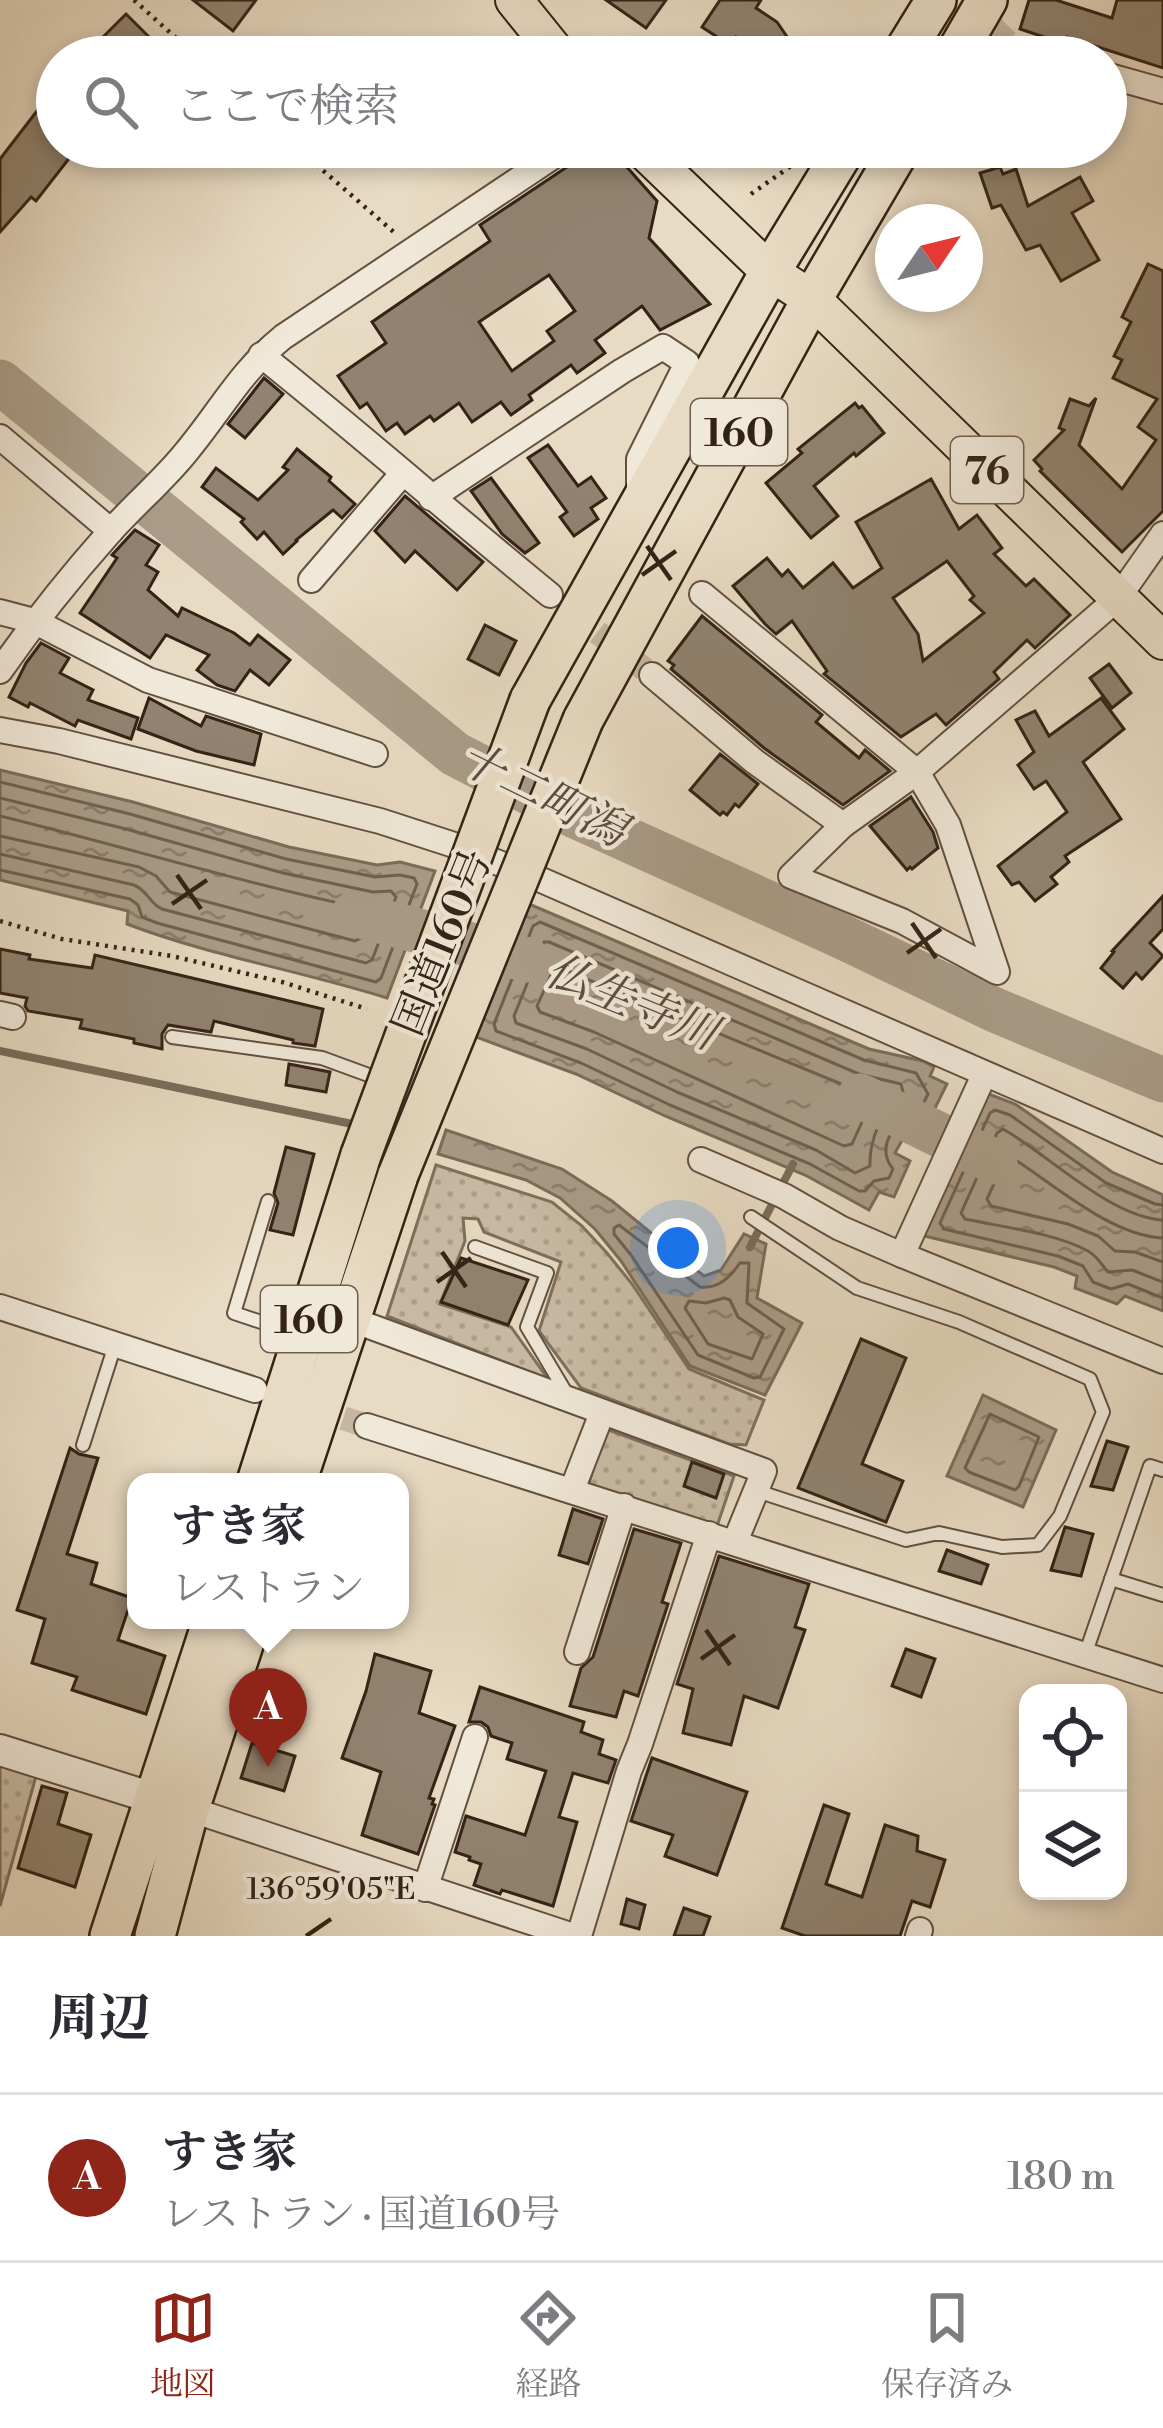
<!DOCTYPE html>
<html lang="ja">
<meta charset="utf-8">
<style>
:root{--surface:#fff;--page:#f2f2f3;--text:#2b2b33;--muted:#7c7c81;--line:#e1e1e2;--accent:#8f2418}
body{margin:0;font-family:"Libre Bodoni","Noto Serif JP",serif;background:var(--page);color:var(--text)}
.controls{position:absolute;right:36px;bottom:36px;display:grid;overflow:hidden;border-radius:24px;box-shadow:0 6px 18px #0003}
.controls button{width:108px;height:108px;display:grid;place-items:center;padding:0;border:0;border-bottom:3px solid var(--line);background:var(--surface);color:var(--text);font:60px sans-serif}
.compass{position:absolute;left:875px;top:204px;width:108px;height:108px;border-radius:50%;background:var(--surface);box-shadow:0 6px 18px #0003;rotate:55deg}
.you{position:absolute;left:678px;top:1248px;width:42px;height:42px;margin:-30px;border:9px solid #fff;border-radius:50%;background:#1a73e8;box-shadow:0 0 0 18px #1a73e833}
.badge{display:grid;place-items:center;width:78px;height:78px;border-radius:50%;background:var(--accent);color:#fff;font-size:39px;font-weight:700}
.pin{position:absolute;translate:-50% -99px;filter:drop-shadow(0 3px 6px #0008)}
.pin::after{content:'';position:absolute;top:63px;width:42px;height:36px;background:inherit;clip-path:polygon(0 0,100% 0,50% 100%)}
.popup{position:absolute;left:127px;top:1473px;width:282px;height:156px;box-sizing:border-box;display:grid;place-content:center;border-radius:24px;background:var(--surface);filter:drop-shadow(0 3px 9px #0005);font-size:39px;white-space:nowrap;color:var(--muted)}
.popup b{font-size:45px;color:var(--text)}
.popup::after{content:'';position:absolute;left:50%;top:100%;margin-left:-24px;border:24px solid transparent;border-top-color:var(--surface)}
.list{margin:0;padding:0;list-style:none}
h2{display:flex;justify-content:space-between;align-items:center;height:156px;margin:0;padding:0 48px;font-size:51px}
h2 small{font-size:39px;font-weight:400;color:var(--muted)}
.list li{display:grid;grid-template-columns:78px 1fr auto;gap:36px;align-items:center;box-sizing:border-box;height:168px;padding:0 48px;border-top:3px solid var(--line)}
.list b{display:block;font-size:45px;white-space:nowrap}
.list p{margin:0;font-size:39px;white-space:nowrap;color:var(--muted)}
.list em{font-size:39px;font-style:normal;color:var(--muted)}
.icon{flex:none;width:66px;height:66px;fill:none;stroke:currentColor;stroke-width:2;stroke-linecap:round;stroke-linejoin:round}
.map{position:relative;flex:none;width:1163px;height:1936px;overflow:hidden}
.search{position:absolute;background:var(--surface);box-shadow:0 6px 18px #0003;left:36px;right:36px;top:36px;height:132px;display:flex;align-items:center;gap:30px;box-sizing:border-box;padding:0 42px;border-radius:66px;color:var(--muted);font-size:45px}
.sheet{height:324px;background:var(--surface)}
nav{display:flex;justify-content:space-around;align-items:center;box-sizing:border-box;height:168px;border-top:3px solid var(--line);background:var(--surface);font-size:33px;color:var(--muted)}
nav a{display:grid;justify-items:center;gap:6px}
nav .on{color:var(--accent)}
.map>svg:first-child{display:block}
.grass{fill:url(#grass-dots);stroke:#7e705e;stroke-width:3}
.water{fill:url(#water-ripples);stroke:#7a6c5a;stroke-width:3}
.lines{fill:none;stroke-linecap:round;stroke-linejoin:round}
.shore{stroke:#6e604f;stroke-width:3}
.stream{stroke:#7a6c5a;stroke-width:8}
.river{stroke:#aa9c88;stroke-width:45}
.building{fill:#918370;stroke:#332316;stroke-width:3;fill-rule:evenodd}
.minor-tunnel{stroke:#c4b6a0;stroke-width:24;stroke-dasharray:24 12;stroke-linecap:butt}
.service-casing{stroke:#605141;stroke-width:16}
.minor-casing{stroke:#605141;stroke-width:28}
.tertiary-casing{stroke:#605141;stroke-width:34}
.primary-casing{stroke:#332316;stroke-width:40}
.trunk-casing{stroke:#332316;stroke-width:44}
.path{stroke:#332316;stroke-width:4.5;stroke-dasharray:3 6;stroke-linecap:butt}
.service{stroke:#f0e8d8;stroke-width:12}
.minor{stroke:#f0e8d8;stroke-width:24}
.tertiary{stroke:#f0e8d8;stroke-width:30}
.primary{stroke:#e8dbc3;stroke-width:36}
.trunk{stroke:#e8dbc3;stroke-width:39}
.trunk-bridge-casing{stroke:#332316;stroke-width:44;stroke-linecap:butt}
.trunk-bridge{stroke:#e8dbc3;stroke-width:39}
.ticks{fill:none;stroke:#332316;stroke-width:4.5}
.labels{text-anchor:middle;stroke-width:9;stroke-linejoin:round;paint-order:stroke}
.shield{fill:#f0e8d8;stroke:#6c5e50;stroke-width:3}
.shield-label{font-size:39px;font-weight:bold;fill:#332316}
.street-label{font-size:42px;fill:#332316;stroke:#f0e8d8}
.water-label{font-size:45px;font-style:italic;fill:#5d4d3e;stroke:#f0e8d8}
.ticks-label{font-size:30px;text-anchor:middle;fill:#332316;stroke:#f0e8d8;stroke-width:9;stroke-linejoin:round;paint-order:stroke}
</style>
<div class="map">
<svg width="1163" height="1936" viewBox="0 0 1163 1936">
<defs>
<pattern id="grass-dots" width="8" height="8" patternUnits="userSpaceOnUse" patternTransform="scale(3)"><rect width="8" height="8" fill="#c9bca6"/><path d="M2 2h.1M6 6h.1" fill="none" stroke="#ada18e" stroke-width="1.8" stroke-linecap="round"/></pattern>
<pattern id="water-ripples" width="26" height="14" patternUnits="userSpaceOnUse" patternTransform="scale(3)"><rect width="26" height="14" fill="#aa9c88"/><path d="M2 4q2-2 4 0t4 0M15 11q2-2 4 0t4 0" fill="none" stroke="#8b7f6e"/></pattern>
</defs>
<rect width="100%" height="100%" fill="#e8dbc3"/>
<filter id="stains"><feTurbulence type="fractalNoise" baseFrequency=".00167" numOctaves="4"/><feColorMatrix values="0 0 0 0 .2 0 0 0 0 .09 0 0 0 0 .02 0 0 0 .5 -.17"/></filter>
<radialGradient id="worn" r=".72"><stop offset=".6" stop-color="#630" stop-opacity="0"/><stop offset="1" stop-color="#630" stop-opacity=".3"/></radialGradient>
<g class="grass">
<polygon points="436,1165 552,1202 582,1226 607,1253 632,1284 689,1369 764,1400 746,1445 729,1444 581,1388 539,1331 561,1262 484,1232 478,1219 463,1218 465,1241 440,1304 511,1327 548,1379 387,1316"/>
<polygon points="606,1429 734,1476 717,1526 588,1486"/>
<polygon points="0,1765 36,1776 0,1906"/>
</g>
<g class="water">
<path d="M0,770L133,802L289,847L377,865L400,862L435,871L387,998C301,971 211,956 127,924L128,911L0,880Z"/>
<polygon points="529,904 869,1049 923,1061 934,1067 930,1076 947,1084 928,1122 915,1117 895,1153 910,1161 894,1197 879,1192 869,1210 805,1175 665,1116 576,1074 476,1037"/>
<polygon points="986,1093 1015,1104 1112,1172 1163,1195 1163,1311 1125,1296 1117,1304 1075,1288 1077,1276 1054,1267 920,1235"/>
<polygon points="446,1130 562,1169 612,1201 704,1276 721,1270 744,1234 766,1244 757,1298 802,1323 765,1395 690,1366 621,1261 595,1229 560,1198 526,1180 438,1154"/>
<polygon points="983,1395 1056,1430 1023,1507 947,1476"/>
</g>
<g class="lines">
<g class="shore">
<polyline points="0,782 130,814 286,859 375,877 400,875 414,878 417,884 381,978 376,982 157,923 142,917 138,905 130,899 0,870"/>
<path d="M0,798L126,829L283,873L373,892L391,891L396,897L372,960L366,963L162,909C150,904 147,890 134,885L0,854"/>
<path d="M0,816C122,846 242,883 366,909L370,916L361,938L355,941L170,892L156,876L139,867L0,836"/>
<path d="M540,922L864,1060L916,1073L928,1094L923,1104L905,1110C893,1130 876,1148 893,1169L889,1178L874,1181L865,1191H859L810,1164L670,1105L581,1063L496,1031L494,1024L533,926Z"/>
<path d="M544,942H549L859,1074L901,1084L903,1092C882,1110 869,1140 870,1166L855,1173L816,1150L677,1092L587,1049L516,1023L514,1016Z"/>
<polygon points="555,966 868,1095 871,1102 852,1144 844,1146 594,1032 540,1012 537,1006"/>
<polyline points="1163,1205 1155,1204 1106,1183 1010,1115 995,1110 990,1113 940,1223 944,1229 1058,1256 1083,1266 1093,1282 1111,1289 1128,1284 1163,1298"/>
<path d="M1163,1220C1110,1217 1049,1155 1003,1129L997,1133L961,1213L965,1219C1002,1227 1055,1233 1088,1251C1097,1256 1102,1265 1108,1272L1132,1270L1163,1282"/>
<path d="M619,1225L700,1287C719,1289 730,1277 740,1263H749L747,1303L784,1329L760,1377L754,1378L698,1355L631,1255L614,1234V1228Z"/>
<path d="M1163,1238C1111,1236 1054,1184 1011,1157L1005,1160L987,1199L991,1206L1068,1224L1098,1236L1115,1251L1135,1252L1163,1262"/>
<polygon points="724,1298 730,1300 738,1317 763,1334 752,1359 708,1344 685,1308 689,1301 706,1303"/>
<polygon points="990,1414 1039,1437 1019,1486 1015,1490 969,1472 965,1468"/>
</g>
<g class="stream">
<polyline points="0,1051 357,1125"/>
<polyline points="750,1247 793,1164"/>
</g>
<g class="river">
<polyline points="0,382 455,754 573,815 843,937 995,1010 1163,1080"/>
<polyline points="354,914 528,960"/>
<polyline points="860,1096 995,1162"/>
</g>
</g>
<g class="building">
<polygon points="193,0 256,0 233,31"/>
<polygon points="606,0 666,0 646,28"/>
<polygon points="720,0 761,0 756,8 777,22 790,41 816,57 763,57 736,37 731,46 702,27"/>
<polygon points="1029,0 1056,0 1112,18 1117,0 1163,0 1163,68 1067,37 1065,44 1020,29"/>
<polygon points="126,14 169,57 83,57"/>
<polygon points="57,85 57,147 78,147 36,201 31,197 0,232 0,159"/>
<path d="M587,147H609L657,201L649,238L710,304L660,330L642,306L595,340L605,353L577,373L571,365L529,395L532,400L511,415L501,402L472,422L459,403L434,421L430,416L405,434L397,423L386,431L367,403L360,408L338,376L386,343L372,322L490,241L480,225L576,161ZM549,275L575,311L547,331L554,341L512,371L479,322Z"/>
<polygon points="1000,167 1003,174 1016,169 1028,206 1080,177 1093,201 1072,213 1099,260 1061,281 1040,245 1026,250 1001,205 992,208 980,173"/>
<polygon points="1148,264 1163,271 1163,511 1122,552 1040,471 1042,469 1034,460 1064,430 1059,428 1070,399 1089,406 1096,398 1079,445 1122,489 1156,440 1138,427 1157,399 1113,378 1122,360 1114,356 1131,322 1122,317"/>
<polygon points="264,378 283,394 245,438 228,424"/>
<polygon points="855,403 859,408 862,406 884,433 856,456 854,453 814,486 838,516 811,538 766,483 802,453 798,449"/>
<polygon points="548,445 578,486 591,477 606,498 591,508 598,519 574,536 560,517 567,512 528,458"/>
<polygon points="297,449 331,477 329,481 355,504 342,518 333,510 296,540 297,541 283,554 264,532 257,539 241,522 244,519 202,487 216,468 258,500 288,470 283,467"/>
<polygon points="491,478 539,543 525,553 502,534 471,491"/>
<path d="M931,479L959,529L977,515L1002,548L994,554L1026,586L1034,579L1070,615L1035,648L1027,640L994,672L999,679L946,725L936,714L901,737L824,674L827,671L792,621L776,634L765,624L733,586L767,558L782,576L788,570L803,588L833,563L853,588L882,568L856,522ZM947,561L974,596L970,600L984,613L923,661L918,634L893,598Z"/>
<polygon points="405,496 483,562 457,590 415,551 405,562 375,531"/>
<polygon points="135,530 159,545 146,565 158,572 148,590 178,616 182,608 234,633 250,645 258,635 290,660 269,685 250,670 235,691 217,685 197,670 209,655 166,635 150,658 80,613 117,558 112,555"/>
<polygon points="702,616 822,715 816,722 859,758 865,750 890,771 843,805 764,748 671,669 674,665 668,661"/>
<polygon points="485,625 516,641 499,675 468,659"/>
<polygon points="41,643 69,658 60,673 93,690 88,700 138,718 131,739 78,720 75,726 30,703 28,707 9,697 26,663"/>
<polygon points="1109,664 1131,693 1112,708 1090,678"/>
<polygon points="149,698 201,726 206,716 261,734 254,765 196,751 138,729"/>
<polygon points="1101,698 1124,729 1083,762 1121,819 1065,856 1069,862 1051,877 1057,884 1035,901 1019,882 1012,885 998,866 1067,812 1046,781 1034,789 1018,765 1034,752 1016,720 1035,711 1049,736"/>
<polygon points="720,754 758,784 739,807 735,804 727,815 723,812 720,815 690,790"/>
<polygon points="911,797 933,832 938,848 912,869 910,867 907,870 870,826"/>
<polygon points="1163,896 1163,929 1150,943 1163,956 1142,979 1136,973 1123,988 1101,968 1114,952 1112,951"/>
<polygon points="0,949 30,955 29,959 92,968 95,955 323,1009 315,1046 293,1043 293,1040 214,1021 211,1032 168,1025 162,1034 162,1049 134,1043 134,1039 80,1028 82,1020 28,1011 25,1006 27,998 0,993"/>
<polygon points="289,1064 330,1072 326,1092 286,1085"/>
<polygon points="286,1147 314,1154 293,1235 270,1230 278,1203 274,1193"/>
<polygon points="461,1258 528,1280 508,1325 441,1302"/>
<polygon points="861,1339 906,1358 862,1464 903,1481 886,1522 798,1488"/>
<polygon points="1107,1441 1128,1447 1113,1490 1091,1486"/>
<polygon points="70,1448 79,1454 98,1458 67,1554 97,1563 91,1584 132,1598 118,1640 165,1656 146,1714 72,1690 77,1677 32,1663 45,1619 17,1610"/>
<polygon points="692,1462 724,1474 716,1498 684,1486"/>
<polygon points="573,1509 603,1519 588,1564 559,1555"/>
<polygon points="1065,1527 1093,1534 1081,1576 1051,1570"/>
<polygon points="634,1529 681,1543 662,1602 668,1604 638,1696 624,1691 616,1717 570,1706 581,1668 593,1657"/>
<polygon points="947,1550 988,1565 981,1584 939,1571"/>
<polygon points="719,1556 809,1584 795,1627 805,1630 778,1708 744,1696 731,1745 683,1733 693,1689 677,1684"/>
<polygon points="906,1649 935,1659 921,1697 892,1686"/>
<polygon points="375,1654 431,1671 419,1713 455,1726 429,1798 434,1799 432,1804 435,1805 418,1854 362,1835 381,1772 342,1758 366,1691"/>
<polygon points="480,1687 584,1722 581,1732 603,1740 599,1754 616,1760 608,1783 573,1773 559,1817 577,1822 553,1906 502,1890 500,1894 474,1885 481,1864 469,1860 470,1857 455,1852 466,1816 525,1835 546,1771 507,1759 512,1743 491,1736 488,1727 481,1722 469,1722"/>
<polygon points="252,1743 295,1756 284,1791 241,1778"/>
<polygon points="652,1758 747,1792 717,1875 665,1856 673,1835 631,1821"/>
<polygon points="42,1786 67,1793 58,1824 91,1835 75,1887 18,1868"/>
<polygon points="824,1805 849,1814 826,1884 862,1897 885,1825 918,1836 917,1851 945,1860 930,1907 912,1901 900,1936 805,1936 782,1928"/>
<polygon points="627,1899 645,1905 639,1929 621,1924"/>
<polygon points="684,1908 710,1917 703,1936 674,1936"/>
</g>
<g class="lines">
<g class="minor-tunnel">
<polyline points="964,0 1017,51"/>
<polyline points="569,610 652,675"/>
<polyline points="309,1407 367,1426"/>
</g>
<g class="service-casing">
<g id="service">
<polyline points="172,1037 322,1058 382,1080"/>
<polyline points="268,1201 234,1313 297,1334"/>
<polyline points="751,1217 857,1288 959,1322 1090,1379 1103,1412 1060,1516 1038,1545 1002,1547 939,1533 906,1540 757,1491"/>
<polyline points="475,1247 547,1273 527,1327 568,1396"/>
<polyline points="83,1445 115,1345"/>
<polyline points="1111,1579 1163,1595"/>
<polyline points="1085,1655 1150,1466 1163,1470"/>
</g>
</g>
<g class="minor-casing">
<g id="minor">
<polyline points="1017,51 1039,57"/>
<polyline points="1106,75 1163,91"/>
<path d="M261,355C359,433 453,516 550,595"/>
<polyline points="0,437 111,531"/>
<polyline points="431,498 622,371 663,347 687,363 639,459 639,494"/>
<polyline points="311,580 403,473"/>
<polyline points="702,594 917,772 1118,598 1163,534"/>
<polyline points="0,612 34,621 148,680 375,754"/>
<path d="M0,671C34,622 70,577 110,532C135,504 164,480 187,451C221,410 240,372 283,337L567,147"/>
<polyline points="652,675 754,761 843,825"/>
<polyline points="0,730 59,741 380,821 451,844 539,879 1163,1151"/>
<polygon points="917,772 948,825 997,972 902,921 791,876 843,825"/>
<polyline points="0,1014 13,1017"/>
<polyline points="701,1160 784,1196 840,1228 902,1255 984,1075"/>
<polyline points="902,1255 1163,1361"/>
<polyline points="0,1307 255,1390"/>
<polyline points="350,1319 764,1471 735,1542"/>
<polyline points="367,1426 1163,1680"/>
<polyline points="572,1490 602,1413"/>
<polyline points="577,1652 624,1506"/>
<polyline points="189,1809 573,1936"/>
<polyline points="425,1889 475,1737"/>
<polyline points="579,1936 629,1771 640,1744 709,1534"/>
<polyline points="918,1936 920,1930"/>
</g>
</g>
<g class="tertiary-casing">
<polyline id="tertiary" points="0,1750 172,1804"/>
</g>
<g class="primary-casing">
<g id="primary">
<polyline points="514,0 560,57"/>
<polyline points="640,147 770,272 812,299 1163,641"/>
</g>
</g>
<g class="trunk-casing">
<g id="trunk">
<polyline points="901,57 936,0"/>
<polyline points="954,57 987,0"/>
<polyline points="530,700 770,272 846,147"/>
<polyline points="583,720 812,299 901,147"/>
<polyline points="257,1482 361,1155"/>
<polyline points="296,1482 398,1175"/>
<polyline points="110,1936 213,1620"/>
<polyline points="155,1936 189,1809 251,1620"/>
</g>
</g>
<g class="path">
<polyline points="134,0 197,57"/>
<polyline points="296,147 396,234"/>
<polyline points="751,194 801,159"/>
<polyline points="0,921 62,939 172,956 282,982 367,1009"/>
</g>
<use href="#service" class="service"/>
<use href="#minor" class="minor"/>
<use href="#tertiary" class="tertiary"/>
<use href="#primary" class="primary"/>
<use href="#trunk" class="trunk"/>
<g class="trunk-bridge-casing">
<g id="trunk-bridge">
<polyline points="361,1155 530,700"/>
<polyline points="398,1175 583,720"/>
</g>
</g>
<use href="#trunk-bridge" class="trunk-bridge"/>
</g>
<path class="ticks" d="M647,546L671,580M642,575L676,551M177,875L201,909M172,904L207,880M912,923L936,958M907,953L941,929M442,1252L466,1287M437,1282L471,1258M706,1630L730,1665M701,1659L735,1635M306,1936L331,1919"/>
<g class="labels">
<g class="shield">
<rect x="691" y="399" width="96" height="66" rx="9"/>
<rect x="951" y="437" width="72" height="66" rx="9"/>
<rect x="261" y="1286" width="96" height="66" rx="9"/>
</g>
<g class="shield-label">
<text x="739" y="446">160</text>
<text x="987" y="484">76</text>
<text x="309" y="1333">160</text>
</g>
<g class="street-label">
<text transform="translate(441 942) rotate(-68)" y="15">国道160号</text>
</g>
<g class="water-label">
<text transform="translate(543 793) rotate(26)" y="16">十二町潟</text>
<text transform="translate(632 1001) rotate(22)" y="16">仏生寺川</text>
</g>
</g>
<g class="ticks-label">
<text x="331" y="1899">136°59'05"E</text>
</g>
<rect width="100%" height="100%" filter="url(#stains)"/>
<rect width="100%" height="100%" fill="url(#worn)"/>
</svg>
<div class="controls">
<button><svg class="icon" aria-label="locate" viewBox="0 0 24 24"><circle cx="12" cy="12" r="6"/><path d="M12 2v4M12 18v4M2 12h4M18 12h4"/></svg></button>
<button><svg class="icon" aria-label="layers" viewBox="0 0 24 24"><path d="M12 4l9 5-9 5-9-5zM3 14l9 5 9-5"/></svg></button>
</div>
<svg class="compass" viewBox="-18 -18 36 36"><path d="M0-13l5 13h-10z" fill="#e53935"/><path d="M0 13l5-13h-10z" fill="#7c7c81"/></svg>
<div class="you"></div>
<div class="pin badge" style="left:268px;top:1767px">A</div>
<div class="popup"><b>すき家</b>レストラン</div>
<div class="search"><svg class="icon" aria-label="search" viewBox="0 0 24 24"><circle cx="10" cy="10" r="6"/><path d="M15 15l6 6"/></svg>ここで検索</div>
</div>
<section class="sheet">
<h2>周辺<small></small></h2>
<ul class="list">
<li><span class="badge">A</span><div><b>すき家</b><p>レストラン · 国道160号</p></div><em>180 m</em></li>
</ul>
</section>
<nav>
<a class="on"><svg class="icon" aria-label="map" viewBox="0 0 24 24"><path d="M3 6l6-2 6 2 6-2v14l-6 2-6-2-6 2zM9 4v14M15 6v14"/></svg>地図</a>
<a><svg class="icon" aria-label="directions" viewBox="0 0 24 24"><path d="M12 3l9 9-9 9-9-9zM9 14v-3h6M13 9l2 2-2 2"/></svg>経路</a>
<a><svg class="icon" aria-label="saved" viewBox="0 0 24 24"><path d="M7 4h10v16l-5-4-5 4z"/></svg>保存済み</a>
</nav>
